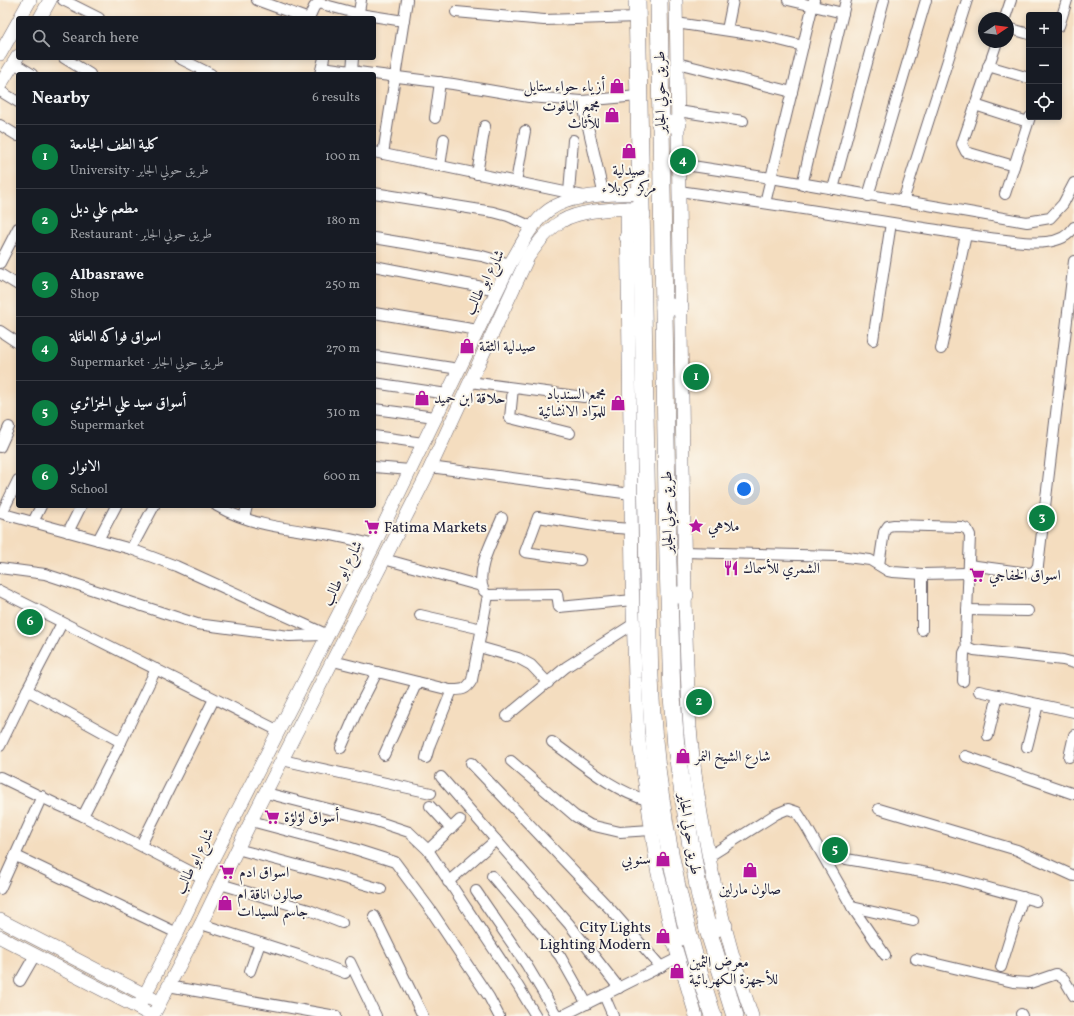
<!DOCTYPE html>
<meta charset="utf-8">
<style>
:root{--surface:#171b24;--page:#242831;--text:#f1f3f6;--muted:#9ea1a6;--line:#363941;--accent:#0b8043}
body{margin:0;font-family:Vollkorn,Amiri,serif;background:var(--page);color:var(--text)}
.controls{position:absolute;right:12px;top:12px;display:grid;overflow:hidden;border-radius:4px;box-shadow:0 2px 6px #0003}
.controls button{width:36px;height:36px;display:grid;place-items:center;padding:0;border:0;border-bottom:1px solid var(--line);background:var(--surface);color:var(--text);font:20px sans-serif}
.compass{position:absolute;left:978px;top:12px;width:36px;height:36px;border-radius:50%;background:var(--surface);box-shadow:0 2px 6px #0003;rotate:77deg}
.you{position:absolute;left:744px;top:489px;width:14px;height:14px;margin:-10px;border:3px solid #fff;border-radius:50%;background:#1a73e8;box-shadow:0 0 0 6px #1a73e833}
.badge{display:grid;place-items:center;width:26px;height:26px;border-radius:50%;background:var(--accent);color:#fff;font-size:13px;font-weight:700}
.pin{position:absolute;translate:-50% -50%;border:2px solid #fff;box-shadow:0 1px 4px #0006}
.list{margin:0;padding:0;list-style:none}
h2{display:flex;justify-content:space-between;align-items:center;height:52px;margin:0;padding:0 16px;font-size:17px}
h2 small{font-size:13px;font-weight:400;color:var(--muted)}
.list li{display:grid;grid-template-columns:26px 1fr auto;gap:12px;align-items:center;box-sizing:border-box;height:64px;padding:0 16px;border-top:1px solid var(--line)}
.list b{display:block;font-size:15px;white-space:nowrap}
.list p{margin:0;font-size:13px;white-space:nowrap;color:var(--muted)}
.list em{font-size:13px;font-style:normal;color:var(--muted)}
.icon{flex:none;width:22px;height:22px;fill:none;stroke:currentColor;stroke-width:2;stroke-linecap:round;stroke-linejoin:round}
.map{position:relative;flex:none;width:1074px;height:1016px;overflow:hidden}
.search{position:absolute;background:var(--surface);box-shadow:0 2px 6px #0003;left:16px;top:16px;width:360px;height:44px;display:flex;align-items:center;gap:10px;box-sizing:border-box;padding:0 14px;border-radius:4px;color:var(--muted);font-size:15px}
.panel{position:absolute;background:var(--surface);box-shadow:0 2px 6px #0003;left:16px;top:72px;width:360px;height:436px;border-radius:4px}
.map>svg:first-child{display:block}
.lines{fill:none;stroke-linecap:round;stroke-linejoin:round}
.street-casing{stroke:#6c6369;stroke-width:12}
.secondary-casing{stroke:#6c6369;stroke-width:14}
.highway-casing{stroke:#6c6369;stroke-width:18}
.street{stroke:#fff;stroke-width:10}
.secondary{stroke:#fff;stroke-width:13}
.highway{stroke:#fff;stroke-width:17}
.labels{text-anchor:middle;stroke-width:4;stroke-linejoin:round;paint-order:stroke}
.poi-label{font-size:15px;fill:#22223b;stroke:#fbf7ec;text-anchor:start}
.street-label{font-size:15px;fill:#22223b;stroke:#fbf7ec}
</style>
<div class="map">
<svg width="1074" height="1016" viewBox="0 0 1074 1016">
<rect width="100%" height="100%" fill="#fbf7ec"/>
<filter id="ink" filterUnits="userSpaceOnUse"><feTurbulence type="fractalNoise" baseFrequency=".025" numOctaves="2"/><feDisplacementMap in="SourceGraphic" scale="8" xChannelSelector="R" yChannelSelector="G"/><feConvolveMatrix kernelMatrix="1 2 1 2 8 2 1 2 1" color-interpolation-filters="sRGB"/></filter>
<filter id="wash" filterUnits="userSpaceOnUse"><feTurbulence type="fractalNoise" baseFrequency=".012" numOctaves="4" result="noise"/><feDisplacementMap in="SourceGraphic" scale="16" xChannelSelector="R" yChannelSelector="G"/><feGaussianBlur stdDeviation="0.9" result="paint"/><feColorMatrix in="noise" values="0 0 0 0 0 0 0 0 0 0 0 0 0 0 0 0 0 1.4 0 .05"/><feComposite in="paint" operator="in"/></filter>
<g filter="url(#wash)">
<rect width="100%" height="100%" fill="#f4ddbf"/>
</g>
<g filter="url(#ink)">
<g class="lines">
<g class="street-casing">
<g id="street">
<polyline points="63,0 99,18"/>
<polyline points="257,0 306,18"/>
<polyline points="788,0 843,13"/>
<polyline points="456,12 544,20 638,17"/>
<polyline points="309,18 314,7 318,3 359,14 404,21"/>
<polyline points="358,18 361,0"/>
<polyline points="1005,18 1011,0"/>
<polyline points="676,23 763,36 803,46"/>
<polyline points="1059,26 1067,0"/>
<polyline points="1008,28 1029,34"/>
<polyline points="727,30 733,0"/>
<polyline points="997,42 962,144 966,152 1014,166"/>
<polyline points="64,58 90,74"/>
<polyline points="179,58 211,74"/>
<polyline points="14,63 32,74"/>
<polyline points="677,63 792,92"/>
<polyline points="988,66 1029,78"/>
<polyline points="322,67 373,74"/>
<polyline points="352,71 353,58"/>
<polyline points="320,74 324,58"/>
<polyline points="374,74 453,84 529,97 582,101 638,96"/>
<polyline points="0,91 18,102"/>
<polyline points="582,101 604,196"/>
<polyline points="975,105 1028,122"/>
<polyline points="678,111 743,121"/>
<polyline points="435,118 440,82"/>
<polyline points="0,125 18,136"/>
<polyline points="374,152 584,196"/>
<polyline points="383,154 407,0"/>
<polyline points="679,164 771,178 1027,222 1050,218 1063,204 1074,183"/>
<polyline points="440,166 444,139"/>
<polyline points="477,174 485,126"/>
<polyline points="516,182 525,131"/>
<polyline points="802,185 846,0"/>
<polyline points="833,189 884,0"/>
<path d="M679,191C758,202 838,214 917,227C944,231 971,236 998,239C1014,241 1031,244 1046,242C1058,241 1068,237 1074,227"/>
<polyline points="374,193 493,212 508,216 532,227"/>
<polyline points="569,193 573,140"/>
<polyline points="1005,194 1030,117"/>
<polyline points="868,196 926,0"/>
<polyline points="903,201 967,0"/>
<polyline points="765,203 814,0"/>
<polyline points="374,238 482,256 510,264"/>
<polyline points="0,263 18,228"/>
<polyline points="374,266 498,290"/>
<polyline points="0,274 18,285"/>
<polyline points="374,313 478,330"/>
<polyline points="0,331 18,343"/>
<polyline points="873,340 891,223"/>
<polyline points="941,349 966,235"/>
<polyline points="374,356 459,369"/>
<polyline points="470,382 584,397"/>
<polyline points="374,383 447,394"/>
<polyline points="513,388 510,418 570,433"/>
<polyline points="374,409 435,417"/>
<polyline points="374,436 423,443"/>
<polyline points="0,447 9,427"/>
<polyline points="374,467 410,470"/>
<polyline points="430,467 631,494"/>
<path d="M217,506C248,524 282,528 317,533C336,535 355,540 374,545"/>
<polyline points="0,513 131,549 176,566 328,635"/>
<polyline points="2,513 18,480"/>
<polyline points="244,518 247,506"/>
<polyline points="33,522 41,506"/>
<polyline points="68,532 81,506"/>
<polyline points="98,540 116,506"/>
<polyline points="131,549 154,506"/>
<polyline points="684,552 839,556 870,560 888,571 893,572 922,574 968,573"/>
<polyline points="384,559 481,586"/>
<polyline points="580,560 525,552 538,517 602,527 632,529"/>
<polyline points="879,565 884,532 888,526 894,525 962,527 967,529 970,535 966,639 967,647 974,650 1063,660 1074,663"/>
<polyline points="969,565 1029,573 1034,572 1038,566 1074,261"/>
<polyline points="0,568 45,574 197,624 289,636 326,635"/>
<polyline points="922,574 922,630"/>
<polyline points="0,591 279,731"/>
<path d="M484,591C474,571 494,538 502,518"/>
<polyline points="967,610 1028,611"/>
<polyline points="420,615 482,629"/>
<polyline points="479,647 518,658 531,665 548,683"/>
<path d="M333,661L450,690C461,690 466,691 472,680L488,595L557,594L559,607L633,600"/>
<polyline points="963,681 964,653 967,647"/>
<polyline points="27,690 121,742"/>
<polyline points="979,691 1074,712"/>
<polyline points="507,716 566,667 635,623"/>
<polyline points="988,736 998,695"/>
<path d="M552,742C582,763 611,790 647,800"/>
<polyline points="0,746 27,690 62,623"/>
<polyline points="1027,747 1038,704"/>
<polyline points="341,748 357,711 377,672"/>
<polyline points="384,755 417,682"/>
<polyline points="965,756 1074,794"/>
<polyline points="1069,757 1074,735"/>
<polyline points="426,758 430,744 452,690"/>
<polyline points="282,760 431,793"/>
<polyline points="511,761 575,816 590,825 620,832 651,830"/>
<polyline points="471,763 612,911 661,967"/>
<polyline points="0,777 56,804 83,816 203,878"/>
<polyline points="441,777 569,924 619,988"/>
<polyline points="266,793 376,821 409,832 428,850 518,986 536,1016"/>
<polyline points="430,806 451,829"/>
<polyline points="879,809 1017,850 1074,876"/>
<polyline points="83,816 121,742 156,669"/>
<polyline points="251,821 345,846 395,862 432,912 489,997 499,1016"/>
<polyline points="141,845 214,699"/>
<polyline points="237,849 326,873 381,889"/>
<polyline points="428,850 460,820"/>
<polyline points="823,855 945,876 1036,901"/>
<polyline points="16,856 177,933"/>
<polyline points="708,857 776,814 788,809 797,812 806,826 852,907 885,955"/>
<polyline points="492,876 560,956 587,1004"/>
<polyline points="448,882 496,840"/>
<polyline points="220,884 309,910 342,923"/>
<polyline points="0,889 42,796"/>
<polyline points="476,891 526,964 557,1016"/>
<polyline points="852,907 913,921"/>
<polyline points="374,916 423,1016"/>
<polyline points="201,924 298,955 345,973"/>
<polyline points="916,959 1013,982 1030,983 1056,974 1064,979 1074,996"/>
<polyline points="350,962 376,1016"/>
<polyline points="1001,967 1023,897"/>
<polyline points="250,971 260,943"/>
<polyline points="20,981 35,955"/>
<polyline points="168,986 336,1016"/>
<polyline points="604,995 613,1016"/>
<polyline points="1021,1014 1022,1016"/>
<polyline points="562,1016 678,958"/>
</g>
</g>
<g class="secondary-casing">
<g id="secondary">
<path d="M676,0L685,595C686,639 687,684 690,728C699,827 720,923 752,1016"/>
<polyline points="20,18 30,0"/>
<polyline points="40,18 50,0"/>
<polyline points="0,54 18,22"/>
<polyline points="0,85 18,56"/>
<polyline points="627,208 632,576 635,678 638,734 657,869 673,939 696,1016"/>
<polyline points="0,920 153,999"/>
<path d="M0,937L138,1008L149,1014L155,1012L201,924L251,821L425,479L528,257C538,243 548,229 562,221C581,209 619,209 641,207"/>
<path d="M138,1008L177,933L203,878L374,545L510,264C521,246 531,223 549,210C572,193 613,195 641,193"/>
</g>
</g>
<g class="highway-casing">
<g id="highway">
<path d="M637,0C639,137 643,274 645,411C646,468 647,524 648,581C649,637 649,694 655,750C664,841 684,929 713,1016"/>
<polyline points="659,0 668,562 672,696 676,747 690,840 699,892 708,930 735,1016"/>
<polyline points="660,124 678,124"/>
<polyline points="628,237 642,215"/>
<polyline points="664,307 680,307"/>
<polyline points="669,595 685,595"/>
<polyline points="708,930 724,926"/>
<polyline points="673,939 688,935"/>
</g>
</g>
<use href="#street" class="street"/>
<use href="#secondary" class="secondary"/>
<use href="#highway" class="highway"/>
</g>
</g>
<defs>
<g id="shop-bare" transform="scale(1.2)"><path d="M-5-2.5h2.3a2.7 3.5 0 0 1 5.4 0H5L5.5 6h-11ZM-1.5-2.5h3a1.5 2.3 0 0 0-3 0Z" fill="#b5179e" stroke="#fbf7ec" stroke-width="2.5" paint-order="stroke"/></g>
<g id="sight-bare" transform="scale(1.2)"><path d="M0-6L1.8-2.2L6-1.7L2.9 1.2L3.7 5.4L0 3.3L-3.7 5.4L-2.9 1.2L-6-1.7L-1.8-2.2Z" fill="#b5179e" stroke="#fbf7ec" stroke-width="2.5" paint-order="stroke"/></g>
<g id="supermarket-bare" transform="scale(1.2)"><path d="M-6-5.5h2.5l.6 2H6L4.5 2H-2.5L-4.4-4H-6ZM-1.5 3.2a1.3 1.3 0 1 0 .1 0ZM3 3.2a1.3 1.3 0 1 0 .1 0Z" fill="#b5179e" stroke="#fbf7ec" stroke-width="2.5" paint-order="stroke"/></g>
<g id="restaurant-bare" transform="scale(1.2)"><path d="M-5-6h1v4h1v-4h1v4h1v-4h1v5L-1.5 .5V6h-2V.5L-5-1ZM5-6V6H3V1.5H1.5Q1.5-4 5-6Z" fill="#b5179e" stroke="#fbf7ec" stroke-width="2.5" paint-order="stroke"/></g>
</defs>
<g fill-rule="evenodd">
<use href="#shop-bare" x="617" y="86"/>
<use href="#shop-bare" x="612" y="115"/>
<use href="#shop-bare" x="629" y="151"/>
<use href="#shop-bare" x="467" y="346"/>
<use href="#shop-bare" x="422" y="398"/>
<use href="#shop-bare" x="618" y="403"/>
<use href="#sight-bare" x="696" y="526"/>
<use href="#supermarket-bare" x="372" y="527"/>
<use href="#restaurant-bare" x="731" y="568"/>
<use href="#supermarket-bare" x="977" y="575"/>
<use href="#shop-bare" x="683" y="756"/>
<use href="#supermarket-bare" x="272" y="817"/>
<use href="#shop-bare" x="663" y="859"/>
<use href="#shop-bare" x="750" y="870"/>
<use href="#supermarket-bare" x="227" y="872"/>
<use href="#shop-bare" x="225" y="903"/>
<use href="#shop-bare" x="663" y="936"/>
<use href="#shop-bare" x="677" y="971"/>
</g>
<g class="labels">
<g class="poi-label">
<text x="605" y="91" text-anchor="end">أزياء حواء ستايل</text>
<text x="600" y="111" text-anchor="end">مجمع الياقوت<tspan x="600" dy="17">للأثاث</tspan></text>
<text x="629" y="175" text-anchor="middle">صيدلية<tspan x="629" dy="17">مركز كربلاء</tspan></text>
<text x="479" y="351">صيدلية الثقة</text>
<text x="606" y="399" text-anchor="end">مجمع السندباد<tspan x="606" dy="17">للمواد الانشائية</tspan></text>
<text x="434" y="403">حلاقة ابن حميد</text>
<text x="708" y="531">ملاهي</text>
<text x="384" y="532">Fatima Markets</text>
<text x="743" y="573">الشمري للأسماك</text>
<text x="989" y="580">اسواق الخفاجي</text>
<text x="695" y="761">شارع الشيخ النمر</text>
<text x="284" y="822">أسواق لؤلؤة</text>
<text x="651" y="864" text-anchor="end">سنوبي</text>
<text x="239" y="877">اسواق ادم</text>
<text x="750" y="894" text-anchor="middle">صالون مارلين</text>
<text x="237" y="899">صالون اناقة ام<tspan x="237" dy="17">جاسم للسيدات</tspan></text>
<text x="651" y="932" text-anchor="end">City Lights<tspan x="651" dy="17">Lighting Modern</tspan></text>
<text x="689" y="967">معرض الثمين<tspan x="689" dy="17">للأجهزة الكهربائية</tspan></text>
</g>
<g class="street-label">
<text transform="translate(660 92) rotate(-91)" y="5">طريق حولي الجاير</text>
<text transform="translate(484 282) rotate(-63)" y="5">شارع ابو طالب</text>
<text transform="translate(667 512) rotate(-91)" y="5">طريق حولي الجاير</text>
<text transform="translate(342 573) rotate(-63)" y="5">شارع ابو طالب</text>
<text transform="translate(690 834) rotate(81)" y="5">طريق حولي الجاير</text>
<text transform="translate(194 861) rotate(-64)" y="5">شارع ابو طالب</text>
</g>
</g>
</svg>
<div class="controls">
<button>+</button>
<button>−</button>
<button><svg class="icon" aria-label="locate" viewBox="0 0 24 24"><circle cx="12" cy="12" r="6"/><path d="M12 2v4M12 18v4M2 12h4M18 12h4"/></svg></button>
</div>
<svg class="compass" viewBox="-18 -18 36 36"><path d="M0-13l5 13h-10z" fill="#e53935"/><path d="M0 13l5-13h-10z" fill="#9ea1a6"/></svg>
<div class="you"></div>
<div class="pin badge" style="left:696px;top:377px">1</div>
<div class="pin badge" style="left:699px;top:702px">2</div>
<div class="pin badge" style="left:1042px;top:518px">3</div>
<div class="pin badge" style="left:683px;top:161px">4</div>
<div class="pin badge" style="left:835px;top:850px">5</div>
<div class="pin badge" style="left:30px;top:622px">6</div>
<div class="search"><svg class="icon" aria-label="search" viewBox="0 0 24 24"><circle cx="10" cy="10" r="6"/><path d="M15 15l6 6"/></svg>Search here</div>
<section class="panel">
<h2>Nearby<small>6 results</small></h2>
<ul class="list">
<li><span class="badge">1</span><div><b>كلية الطف الجامعة</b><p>University · طريق حولي الجاير</p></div><em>100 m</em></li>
<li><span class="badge">2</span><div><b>مطعم علي دبل</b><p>Restaurant · طريق حولي الجاير</p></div><em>180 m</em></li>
<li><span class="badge">3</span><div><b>Albasrawe</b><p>Shop</p></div><em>250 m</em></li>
<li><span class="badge">4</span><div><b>اسواق فواكه العائلة</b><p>Supermarket · طريق حولي الجاير</p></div><em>270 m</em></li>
<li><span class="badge">5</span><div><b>أسواق سيد علي الجزائري</b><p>Supermarket</p></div><em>310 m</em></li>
<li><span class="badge">6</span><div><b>الانوار</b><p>School</p></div><em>600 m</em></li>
</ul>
</section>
</div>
